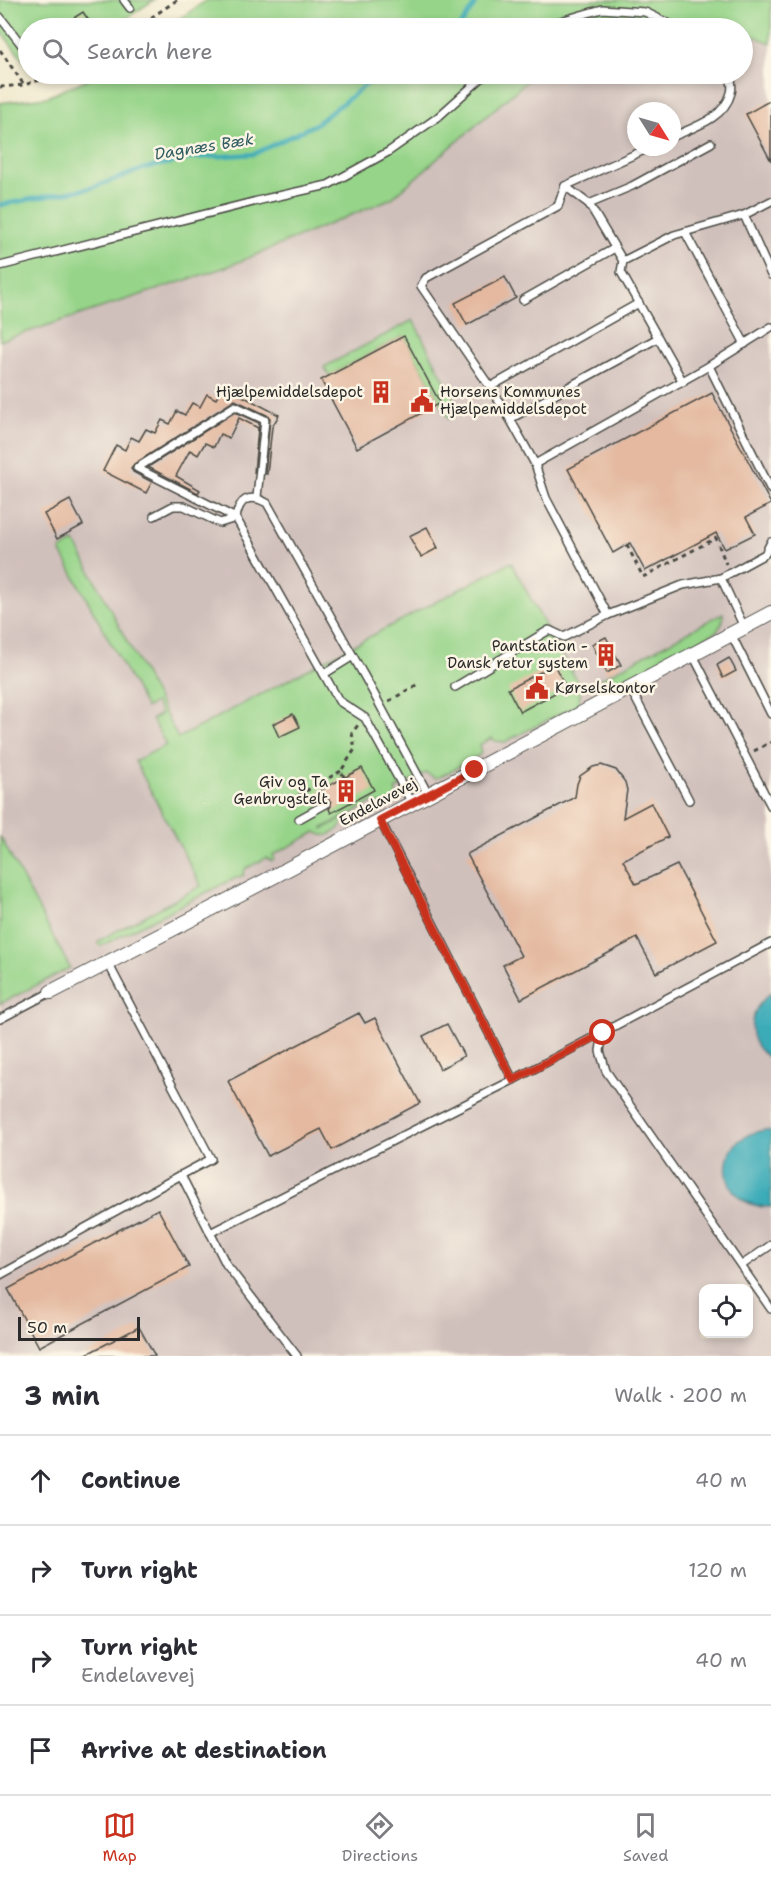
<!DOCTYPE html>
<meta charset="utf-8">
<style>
:root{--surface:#fff;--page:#f7f7f7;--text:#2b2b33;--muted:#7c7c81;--line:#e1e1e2;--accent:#c8321e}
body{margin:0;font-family:"Shantell Sans",sans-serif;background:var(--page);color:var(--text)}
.controls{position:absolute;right:18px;bottom:18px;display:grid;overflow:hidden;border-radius:12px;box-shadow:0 3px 9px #0003}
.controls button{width:54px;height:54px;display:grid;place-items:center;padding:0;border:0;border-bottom:2px solid var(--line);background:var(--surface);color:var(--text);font:30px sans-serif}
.compass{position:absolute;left:627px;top:102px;width:54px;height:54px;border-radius:50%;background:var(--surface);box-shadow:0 3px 9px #0003;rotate:127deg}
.scale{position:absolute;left:18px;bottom:15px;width:122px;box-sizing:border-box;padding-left:6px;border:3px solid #2b2b2b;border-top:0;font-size:16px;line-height:21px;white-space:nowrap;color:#2b2b2b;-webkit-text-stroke:4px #fcf5e5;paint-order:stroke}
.stop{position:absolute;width:18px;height:18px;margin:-14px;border:4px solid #c8321e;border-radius:50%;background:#fff}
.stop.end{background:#c8321e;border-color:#fff;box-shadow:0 2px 6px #0008}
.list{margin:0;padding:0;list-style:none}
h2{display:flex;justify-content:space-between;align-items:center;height:78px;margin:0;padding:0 24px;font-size:26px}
h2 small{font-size:20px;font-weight:400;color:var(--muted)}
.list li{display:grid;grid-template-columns:39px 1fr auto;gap:18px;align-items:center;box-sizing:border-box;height:90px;padding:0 24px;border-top:2px solid var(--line)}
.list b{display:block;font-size:22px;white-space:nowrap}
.list p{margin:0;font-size:20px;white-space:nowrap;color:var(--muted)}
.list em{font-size:20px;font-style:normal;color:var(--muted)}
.icon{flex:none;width:33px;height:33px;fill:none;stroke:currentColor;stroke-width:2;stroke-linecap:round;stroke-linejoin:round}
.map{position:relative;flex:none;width:771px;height:1356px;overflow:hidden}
.search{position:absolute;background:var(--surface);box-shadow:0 3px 9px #0003;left:18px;right:18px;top:18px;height:66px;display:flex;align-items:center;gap:15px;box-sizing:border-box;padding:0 21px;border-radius:33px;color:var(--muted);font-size:22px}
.sheet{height:438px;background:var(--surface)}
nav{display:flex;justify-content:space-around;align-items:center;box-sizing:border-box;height:84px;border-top:2px solid var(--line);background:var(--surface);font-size:16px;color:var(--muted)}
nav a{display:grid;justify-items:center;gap:3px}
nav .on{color:var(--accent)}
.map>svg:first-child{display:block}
.industrial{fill:#d0c0bc;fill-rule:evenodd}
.green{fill:#96d489;stroke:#60805a;stroke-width:1.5}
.water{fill:#3babb8;stroke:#336b72;stroke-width:1.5}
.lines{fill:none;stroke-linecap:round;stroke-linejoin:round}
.stream{stroke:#3babb8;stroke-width:4.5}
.building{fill:#e4b9a0}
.lane-casing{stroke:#494843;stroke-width:10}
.street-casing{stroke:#494843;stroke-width:16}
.path{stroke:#494843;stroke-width:3;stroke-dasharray:4.5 4.5;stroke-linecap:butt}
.lane{stroke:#fff;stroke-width:7}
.street{stroke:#fff;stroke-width:14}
.route{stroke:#c8321e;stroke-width:8}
.labels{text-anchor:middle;stroke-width:5;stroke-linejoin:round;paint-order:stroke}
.poi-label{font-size:15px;fill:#2b2b2b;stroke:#fcf5e5;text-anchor:end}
.street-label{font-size:15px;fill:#2b2b2b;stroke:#fcf5e5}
.water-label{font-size:16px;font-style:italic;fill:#315e63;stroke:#fcf5e5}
</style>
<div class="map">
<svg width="771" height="1356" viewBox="0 0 771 1356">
<rect width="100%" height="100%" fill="#fcf5e5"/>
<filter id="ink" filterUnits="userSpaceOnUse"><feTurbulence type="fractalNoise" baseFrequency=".0167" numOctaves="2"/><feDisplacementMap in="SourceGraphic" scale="12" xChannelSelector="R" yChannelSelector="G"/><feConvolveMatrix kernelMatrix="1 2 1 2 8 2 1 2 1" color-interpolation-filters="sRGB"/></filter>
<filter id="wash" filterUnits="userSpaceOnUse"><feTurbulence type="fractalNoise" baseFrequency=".008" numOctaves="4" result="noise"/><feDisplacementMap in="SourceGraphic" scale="24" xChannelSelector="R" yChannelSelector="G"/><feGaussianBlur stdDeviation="1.35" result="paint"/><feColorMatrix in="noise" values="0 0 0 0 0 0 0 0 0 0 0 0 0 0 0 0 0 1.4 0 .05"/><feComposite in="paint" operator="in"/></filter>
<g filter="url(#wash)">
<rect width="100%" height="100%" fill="#f0e9ce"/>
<path class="industrial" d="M748,34L771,43V1356H0V1004L69,968L0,836V341L229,266L392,198L535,74H742L743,35ZM636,111H672V147H636ZM704,1288H748V1334H704Z"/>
<g class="green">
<polygon points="0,0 154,0 112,28 28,28 28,67 0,30"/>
<polygon points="207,0 771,0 771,43 748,34 743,35 742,28 166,28"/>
<polygon points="99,74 535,74 392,198 229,266 0,341 0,103 47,97"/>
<polygon points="413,320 461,412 449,419 404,336 329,376 324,367"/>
<path d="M75,542L178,738L511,562L563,659H565L581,688L579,704L505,742L495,741L492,738L479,745L481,753L478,756L440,777L435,778L426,773L396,789V798C389,805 381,805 373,802L323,828V829L346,817C340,829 329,842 316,832L273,855L275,859L272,861L266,858L245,869L244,875L227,882L101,946L98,944V941L201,886L135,761L166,745L152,719L161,714L155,703L146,708L60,550Z"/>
<path d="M723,613C724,621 722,625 716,632L611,687L597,681Z"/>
<polygon points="0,836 70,968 0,1004"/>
</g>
<g class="water">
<path d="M771,993V1059C743,1042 747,1011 771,993Z"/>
<path d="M766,1130L771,1131V1207C715,1209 710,1136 766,1130Z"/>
</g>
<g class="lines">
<g class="stream">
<polyline points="459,28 478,0"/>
<polyline points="0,205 91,188 146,168 193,158 254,154 316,124 368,83 397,74"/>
</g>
</g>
<g id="blocks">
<g class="building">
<polygon points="83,12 94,28 58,28"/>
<polygon points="771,100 771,161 746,114"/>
<polygon points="505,277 516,298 467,325 455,303"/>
<polygon points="404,336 440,403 357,448 321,380"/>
<polygon points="223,386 279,415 272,427 267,474 265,474 270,418 267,415 235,400 134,464 131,468 133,472 152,482 146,493 103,471 116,445 125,450 131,437 139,441 146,429 155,433 162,420 170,424 177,411 185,415 192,403 200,407 207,394 216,399"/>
<polygon points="712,393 771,504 746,517 755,534 725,549 716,533 645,571 630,543 613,553 568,469"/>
<polygon points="235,412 259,423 254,473 258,428 239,418 229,438 220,434 214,447 205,443 198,455 190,450 176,476 200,490 198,493 148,467"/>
<polygon points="70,500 83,525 57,539 44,514"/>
<polygon points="427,527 438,548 421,557 409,536"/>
<polygon points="606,637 621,665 607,673 592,644"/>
<polygon points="729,658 736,671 723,678 717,665"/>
<polygon points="554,665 566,687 520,712 508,689"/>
<polygon points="293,714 300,727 279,737 273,724"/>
<polygon points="601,765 616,770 625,782 627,790 623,818 651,803 668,837 623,860 636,884 677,865 717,941 656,973 637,938 521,999 503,965 521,956 467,854 575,797 577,784 580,776 593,767"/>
<polygon points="362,768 374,790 331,813 329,809 331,806 331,802 328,799 323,799 319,791"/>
<polygon points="359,1013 365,1023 375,1018 420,1103 332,1150 321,1129 268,1156 228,1081"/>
<polygon points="447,1024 464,1056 440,1069 423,1036"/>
<polygon points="158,1209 189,1267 39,1347 8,1289"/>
<polygon points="139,1327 155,1356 83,1356"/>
</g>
</g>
</g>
<g filter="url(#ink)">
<use href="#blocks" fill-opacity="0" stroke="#494843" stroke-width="1.5"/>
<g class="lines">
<g class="lane-casing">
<g id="lane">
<polyline points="124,0 130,8"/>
<polyline points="0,17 28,53"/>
<polyline points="544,28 550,24 602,9 645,12 678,28"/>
<path d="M672,137C694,127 724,119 731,93C733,87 731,79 730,74"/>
<polyline points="565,186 589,204 623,261"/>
<polyline points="771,201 744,215 771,275"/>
<polyline points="589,204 632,186 711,143"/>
<polyline points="685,232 745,344"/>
<polyline points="0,266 265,199 328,185 388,152 438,117 486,74"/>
<polyline points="523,300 615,248"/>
<polyline points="771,327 709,366 771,490"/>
<polyline points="683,382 621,272 623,261 674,235 744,215"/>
<polyline points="490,387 639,303"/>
<polyline points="510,419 658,338"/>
<polyline points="535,464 709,366"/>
<polyline points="154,516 173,506 184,506 220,523 236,518"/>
<polyline points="236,518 137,468 235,406 265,420 257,497"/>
<polyline points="608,615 546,498 535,464 510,419 490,387 421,286 426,278 558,206 565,186 651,147"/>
<polyline points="744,627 721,578 765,554 771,542"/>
<polyline points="731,634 771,714"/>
<polyline points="693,655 771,806"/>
<polyline points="324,674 353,656"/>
<polyline points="455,687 549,630 564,637 608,615 683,585 721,578"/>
<polyline points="630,688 689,800"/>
<path d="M412,803L365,718L339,701L236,518C239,499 249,493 267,503L367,681L428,794"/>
<polyline points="299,819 326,804"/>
<polyline points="380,820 513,1080"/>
<polyline points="108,963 211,1159 181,1175"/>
<polyline points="0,1019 51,992"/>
<polyline points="603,1033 600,1051 606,1071 771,1309"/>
<polyline points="210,1233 513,1080 771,943"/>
<polyline points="742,1265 771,1245"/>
<polyline points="0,1275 181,1175 226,1264 297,1356"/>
</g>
</g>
<g class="street-casing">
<polyline id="street" points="51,992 265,881 771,613"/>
</g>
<g class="path">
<polyline points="136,28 177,0"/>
<polyline points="0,50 24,85"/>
<polyline points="0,87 24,85 59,74"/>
<polyline points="627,545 643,577 716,538 726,564"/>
<polyline points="389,701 418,684"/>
<polyline points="754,751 771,742"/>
<polyline points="344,777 341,771 355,749 352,733 358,725"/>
<polyline points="290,800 341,771"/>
</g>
<use href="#lane" class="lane"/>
<use href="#street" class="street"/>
</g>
</g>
<g class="lines" filter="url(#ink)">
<polyline class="route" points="475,770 380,820 388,837 513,1080 603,1033"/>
</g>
<defs>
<g id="building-bare" transform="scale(1.8)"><path d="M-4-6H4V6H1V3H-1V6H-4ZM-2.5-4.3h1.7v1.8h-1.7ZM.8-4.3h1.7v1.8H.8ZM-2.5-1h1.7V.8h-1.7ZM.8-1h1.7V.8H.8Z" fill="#c8321e" stroke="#fcf5e5" stroke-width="2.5" paint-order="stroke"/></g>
<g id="civic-bare" transform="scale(1.8)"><path d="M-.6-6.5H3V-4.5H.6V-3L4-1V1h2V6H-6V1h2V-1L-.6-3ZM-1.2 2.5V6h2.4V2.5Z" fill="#c8321e" stroke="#fcf5e5" stroke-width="2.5" paint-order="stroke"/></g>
</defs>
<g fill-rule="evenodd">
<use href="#building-bare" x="381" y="392"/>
<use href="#civic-bare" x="422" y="401"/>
<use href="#building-bare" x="606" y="655"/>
<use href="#civic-bare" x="537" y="688"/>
<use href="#building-bare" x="346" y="791"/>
</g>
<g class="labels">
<g class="poi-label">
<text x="363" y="397">Hjælpemiddelsdepot</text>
<text x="440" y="397" text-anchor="start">Horsens Kommunes<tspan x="440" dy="17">Hjælpemiddelsdepot</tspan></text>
<text x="588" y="651">Pantstation -<tspan x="588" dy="17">Dansk retur system</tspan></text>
<text x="555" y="693" text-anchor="start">Kørselskontor</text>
<text x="328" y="787">Giv og Ta<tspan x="328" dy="17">Genbrugstelt</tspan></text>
</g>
<g class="street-label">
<text transform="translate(378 802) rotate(-28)" y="5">Endelavevej</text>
</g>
<g class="water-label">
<text transform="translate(204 146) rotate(-9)" y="6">Dagnæs Bæk</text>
</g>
</g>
</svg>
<div class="controls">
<button><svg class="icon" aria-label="locate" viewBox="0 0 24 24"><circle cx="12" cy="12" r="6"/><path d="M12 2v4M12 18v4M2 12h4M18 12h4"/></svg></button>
</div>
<svg class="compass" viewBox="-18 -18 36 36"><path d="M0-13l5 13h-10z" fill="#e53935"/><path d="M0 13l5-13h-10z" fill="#7c7c81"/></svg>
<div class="scale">50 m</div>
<div class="stop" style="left:603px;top:1033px"></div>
<div class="stop end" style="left:475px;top:770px"></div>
<div class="search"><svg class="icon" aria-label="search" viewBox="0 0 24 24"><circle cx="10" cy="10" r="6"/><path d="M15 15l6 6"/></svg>Search here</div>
</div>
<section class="sheet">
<h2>3 min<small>Walk · 200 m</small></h2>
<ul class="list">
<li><svg class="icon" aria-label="ahead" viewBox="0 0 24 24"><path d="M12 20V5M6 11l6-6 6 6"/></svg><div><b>Continue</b></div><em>40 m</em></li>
<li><svg class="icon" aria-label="right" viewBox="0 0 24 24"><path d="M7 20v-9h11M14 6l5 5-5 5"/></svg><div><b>Turn right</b></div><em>120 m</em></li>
<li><svg class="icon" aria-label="right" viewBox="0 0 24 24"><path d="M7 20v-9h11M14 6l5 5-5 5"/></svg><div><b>Turn right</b><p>Endelavevej</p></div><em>40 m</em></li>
<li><svg class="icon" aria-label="arrive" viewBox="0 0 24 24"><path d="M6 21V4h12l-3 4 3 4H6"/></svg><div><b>Arrive at destination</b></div></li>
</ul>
</section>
<nav>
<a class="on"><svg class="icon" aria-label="map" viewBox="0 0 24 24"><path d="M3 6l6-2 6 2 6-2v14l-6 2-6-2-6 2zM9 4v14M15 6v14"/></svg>Map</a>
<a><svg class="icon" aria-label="directions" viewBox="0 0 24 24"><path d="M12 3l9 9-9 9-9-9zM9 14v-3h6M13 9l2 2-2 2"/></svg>Directions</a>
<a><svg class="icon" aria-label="saved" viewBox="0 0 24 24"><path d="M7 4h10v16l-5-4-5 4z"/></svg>Saved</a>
</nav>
